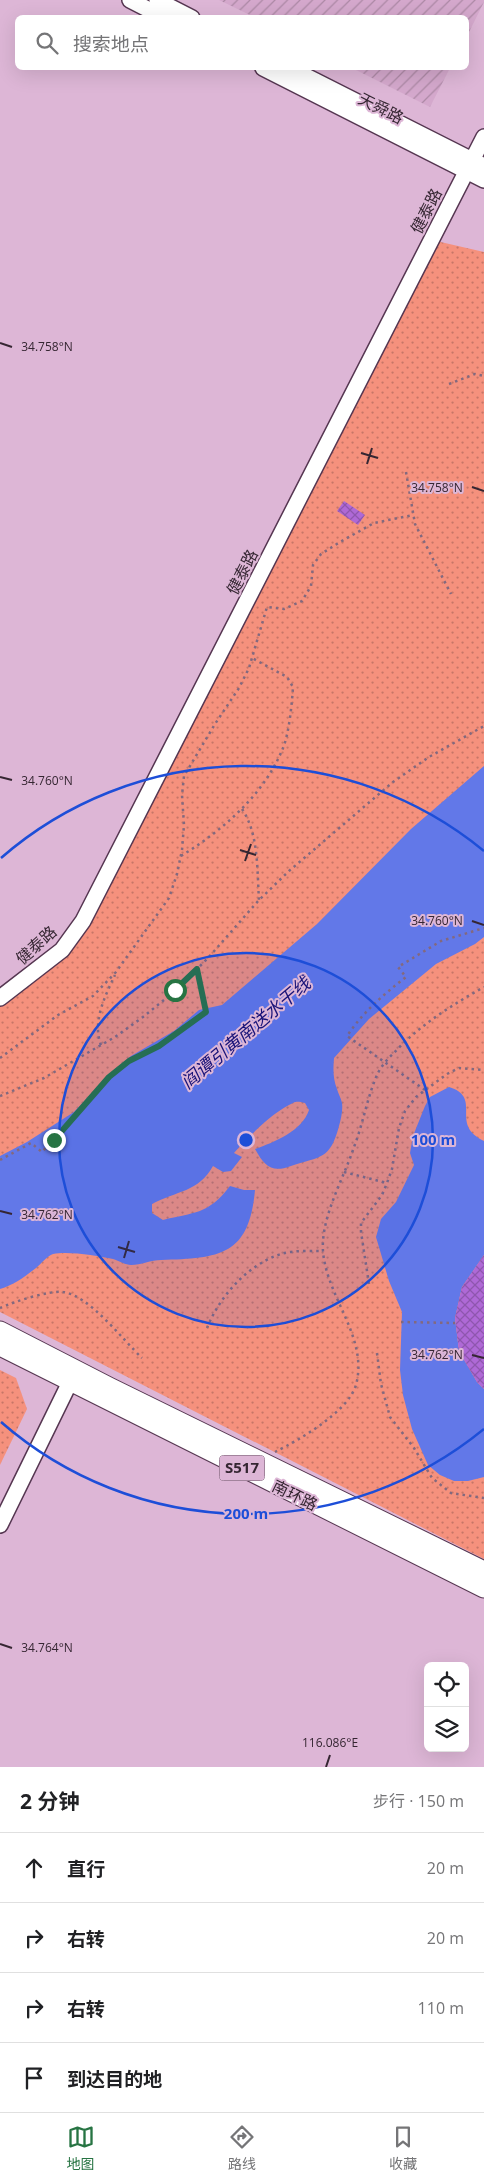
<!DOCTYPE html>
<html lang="zh">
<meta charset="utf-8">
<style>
:root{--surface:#fff;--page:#f2f2f2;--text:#202124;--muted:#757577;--line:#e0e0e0;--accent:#277443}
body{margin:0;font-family:"Open Sans","Noto Sans SC",sans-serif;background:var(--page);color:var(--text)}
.controls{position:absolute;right:15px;bottom:15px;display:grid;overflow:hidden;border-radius:8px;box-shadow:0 5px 20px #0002}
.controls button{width:45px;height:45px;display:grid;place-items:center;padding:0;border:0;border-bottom:1px solid var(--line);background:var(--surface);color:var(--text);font:25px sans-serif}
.stop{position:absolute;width:15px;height:15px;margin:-11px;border:4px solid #277443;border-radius:50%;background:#fff}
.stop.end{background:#277443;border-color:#fff;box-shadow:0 1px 5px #0008}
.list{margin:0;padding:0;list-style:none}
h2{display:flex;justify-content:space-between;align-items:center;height:65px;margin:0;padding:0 20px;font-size:21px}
h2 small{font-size:16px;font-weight:400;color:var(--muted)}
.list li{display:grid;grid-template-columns:32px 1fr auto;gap:15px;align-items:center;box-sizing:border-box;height:70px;padding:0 20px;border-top:1px solid var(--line)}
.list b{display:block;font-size:19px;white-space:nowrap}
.list em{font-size:16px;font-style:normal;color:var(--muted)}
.icon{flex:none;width:28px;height:28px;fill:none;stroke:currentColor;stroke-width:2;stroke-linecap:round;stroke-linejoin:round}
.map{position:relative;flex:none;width:484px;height:1767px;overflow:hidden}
.search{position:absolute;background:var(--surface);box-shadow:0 5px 20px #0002;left:15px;right:15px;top:15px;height:55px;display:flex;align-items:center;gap:12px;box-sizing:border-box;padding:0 18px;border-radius:8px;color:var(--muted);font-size:19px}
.sheet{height:345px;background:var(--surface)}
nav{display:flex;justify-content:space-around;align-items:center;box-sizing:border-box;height:70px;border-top:1px solid var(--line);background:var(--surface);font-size:14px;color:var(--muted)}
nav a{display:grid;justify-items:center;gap:2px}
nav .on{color:var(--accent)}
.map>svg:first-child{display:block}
.industrial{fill:url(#industrial-furrows)}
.park{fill:url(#park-dots)}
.water{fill:#6278e8}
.building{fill:url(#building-cross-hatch)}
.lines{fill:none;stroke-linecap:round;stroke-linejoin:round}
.minor-casing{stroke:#553651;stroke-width:18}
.major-casing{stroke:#553651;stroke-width:21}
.path{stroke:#83697e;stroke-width:2.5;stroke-dasharray:2.5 4;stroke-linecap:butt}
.minor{stroke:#fff;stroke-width:15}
.major{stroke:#fff;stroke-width:19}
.route{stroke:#277443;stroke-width:6}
.ticks{fill:none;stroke:#352632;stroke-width:2}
.ring{fill:none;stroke:#1d4ed8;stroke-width:2.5}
.labels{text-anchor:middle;stroke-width:4;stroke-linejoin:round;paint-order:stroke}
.shield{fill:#ddb6d6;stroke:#675163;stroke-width:1}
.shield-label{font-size:15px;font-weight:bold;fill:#352632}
.street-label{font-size:16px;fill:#352632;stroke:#ddb6d6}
.water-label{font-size:18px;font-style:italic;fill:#181378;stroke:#ddb6d6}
.ticks-label{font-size:12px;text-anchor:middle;fill:#352632;stroke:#ddb6d6;stroke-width:4;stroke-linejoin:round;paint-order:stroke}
.centre{fill:#1d4ed8;stroke:#ddb6d6;stroke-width:2.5}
.ring-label{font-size:15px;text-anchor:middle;font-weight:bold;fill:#1d4ed8;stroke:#ddb6d6;stroke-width:4;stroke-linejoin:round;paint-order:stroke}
</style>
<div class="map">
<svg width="484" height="1767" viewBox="0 0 484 1767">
<defs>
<pattern id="industrial-furrows" width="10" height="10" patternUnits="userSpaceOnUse" patternTransform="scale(1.25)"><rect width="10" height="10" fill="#d4a8cc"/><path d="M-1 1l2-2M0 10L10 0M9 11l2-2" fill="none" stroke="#ad89a6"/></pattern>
<pattern id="park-dots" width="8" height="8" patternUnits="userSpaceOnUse" patternTransform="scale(1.25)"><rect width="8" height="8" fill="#f5917d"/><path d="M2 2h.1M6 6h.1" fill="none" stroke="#c77667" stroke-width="1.8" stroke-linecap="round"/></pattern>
<pattern id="building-cross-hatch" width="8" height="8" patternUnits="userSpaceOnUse" patternTransform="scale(1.25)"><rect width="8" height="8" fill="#af69d6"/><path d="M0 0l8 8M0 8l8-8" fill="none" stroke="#8f56ae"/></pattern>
</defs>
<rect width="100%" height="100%" fill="#ddb6d6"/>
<g class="industrial">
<polygon points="219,0 484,0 484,2 467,36 466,18 254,17"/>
<polygon points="352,68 450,68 430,107"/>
</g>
<g class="park">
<polygon points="432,240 484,252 484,1559 0,1312 0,998 62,950"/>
<polygon points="0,1370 16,1378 27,1409 0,1465"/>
</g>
<g class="water">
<path d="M484,766V937L475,944L436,964L369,1019L334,1058C333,1069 333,1079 337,1089C338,1093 341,1098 342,1103C343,1110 341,1119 339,1126C330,1160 321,1156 291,1166C272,1173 265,1167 255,1149C275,1142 302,1131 309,1110L305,1103C300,1102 297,1101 293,1103C274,1111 248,1137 234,1153L242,1157L231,1171L223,1172L213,1166C199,1192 176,1191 152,1204V1213L163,1220C194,1212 208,1215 230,1186L244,1190H255C249,1256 220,1258 161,1260C151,1260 141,1265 131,1265C126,1265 119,1261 113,1259C97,1256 70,1251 53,1254C47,1256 41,1264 36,1268C24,1277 14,1285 0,1289V1156L27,1142L74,1112L114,1070L131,1056L174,1031L199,1010L222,1005L317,924L411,829Z"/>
<path d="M449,1087C484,1098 448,1124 484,1141V1255L462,1287L455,1318L459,1351L477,1382L484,1389V1477L468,1481H454L440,1475L428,1465L412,1429L403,1395L400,1370L402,1312L389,1281L376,1237L381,1219L396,1202L414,1165L410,1153L413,1136L425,1106L430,1097Z"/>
</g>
<g class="building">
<polygon points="344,501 365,515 358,525 337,511"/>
<polygon points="484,1255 484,1389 477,1382 459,1351 455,1318 462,1287"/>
</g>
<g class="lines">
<g class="minor-casing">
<g id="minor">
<polyline points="130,0 165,18"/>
<polyline points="157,0 192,18"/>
<polyline points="263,68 484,180"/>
<polyline points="290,68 484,166"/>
<polyline points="0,998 62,950 83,921 484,137"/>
<polyline points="0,1525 70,1382"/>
</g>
</g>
<g class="major-casing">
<g id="major">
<polyline points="0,1331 109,1387 484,1571"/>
<polyline points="0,1346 484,1588"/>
</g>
</g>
<g class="path">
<polyline points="449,384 475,374 484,376"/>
<polyline points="406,472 415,524 451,594"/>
<path d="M242,809C259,834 257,871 259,900"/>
<path d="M181,856C223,830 264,795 283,748C289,734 292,703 293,687L287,677L252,658"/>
<path d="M101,1045C92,1022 105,996 115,975"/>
<polyline points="0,1058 58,1015 93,996 116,972 169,898 177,874 182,850 184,825 182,795 184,776 215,724 239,688 249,668 267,607 284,609 302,601 311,586 313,565 321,554 340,542 374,523 413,515"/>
<path d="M425,1090L347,1036C363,1012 383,995 406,977L398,967L441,941L484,928"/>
<polyline points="0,1096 44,1078 115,1037 143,1017 175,991 208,958 259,900 289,871 393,782 429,757 484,726"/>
<polyline points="0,1160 31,1143 42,1152 109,1077 129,1061 159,1046 206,1012 197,969"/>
<polyline points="344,1172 387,1183"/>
<polyline points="369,1284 361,1232 361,1223 382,1195 387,1183 392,1169 399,1128 405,1111 416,1097 447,1074 459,1068 484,1070"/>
<path d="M0,1308C13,1302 50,1290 63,1292C89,1295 123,1340 142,1358"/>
<polyline points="401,1322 455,1323"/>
<path d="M207,1328C220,1296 247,1265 281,1254C294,1250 310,1251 323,1251"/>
<polyline points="377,1353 381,1384 390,1417 414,1448 432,1478 451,1493 484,1498"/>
<path d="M275,1452C299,1440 348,1412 356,1385C368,1340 331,1302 324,1259C317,1223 343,1181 354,1147C363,1124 367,1098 377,1075C380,1068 387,1059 393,1054C418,1026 452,1005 484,987"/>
</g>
<use href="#minor" class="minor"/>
<use href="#major" class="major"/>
</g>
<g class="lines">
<polyline class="route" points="54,1140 109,1077 129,1061 159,1046 206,1012 197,969 175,990"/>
</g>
<path class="ticks" d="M0,343L12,347M361,453L378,458M367,464L372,448M472,487L484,491M0,777L12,780M240,850L256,855M245,861L251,844M472,921L484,925M0,1211L12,1214M118,1247L135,1252M124,1258L129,1241M472,1355L484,1358M0,1644L12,1648M326,1767L330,1755"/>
<circle cx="246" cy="1140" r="187" fill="#1d4ed8" fill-opacity=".12"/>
<g class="ring">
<circle cx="246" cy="1140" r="187"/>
<path d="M484 1429A374 374 0 0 1 1 1422M1 858A374 374 0 0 1 484 851"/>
</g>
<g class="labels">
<rect class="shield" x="219.5" y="1455.5" width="45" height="25" rx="4"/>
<g class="shield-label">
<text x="242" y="1473">S517</text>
</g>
<g class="street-label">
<text transform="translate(381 108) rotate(27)" y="6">天舜路</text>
<text transform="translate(426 211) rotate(-63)" y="6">健泰路</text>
<text transform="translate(242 572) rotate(-63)" y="6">健泰路</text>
<text transform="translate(36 945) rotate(-42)" y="6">健泰路</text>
<text transform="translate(295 1495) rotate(26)" y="6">南环路</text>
</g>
<g class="water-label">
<text transform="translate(246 1033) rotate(-40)" y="6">阎谭引黄南送水干线</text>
</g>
</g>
<g class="ticks-label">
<text x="47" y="351">34.758°N</text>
<text x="437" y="492">34.758°N</text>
<text x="47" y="785">34.760°N</text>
<text x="437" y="925">34.760°N</text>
<text x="47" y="1219">34.762°N</text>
<text x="437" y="1359">34.762°N</text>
<text x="47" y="1652">34.764°N</text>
<text x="330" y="1747">116.086°E</text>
</g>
<circle cx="246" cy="1140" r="8" class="centre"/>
<g class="ring-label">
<text x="433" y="1145">100 m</text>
<text x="246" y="1519">200 m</text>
</g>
</svg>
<div class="controls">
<button><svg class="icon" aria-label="locate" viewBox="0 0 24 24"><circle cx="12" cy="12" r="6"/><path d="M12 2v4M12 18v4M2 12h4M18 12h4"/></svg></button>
<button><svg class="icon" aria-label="layers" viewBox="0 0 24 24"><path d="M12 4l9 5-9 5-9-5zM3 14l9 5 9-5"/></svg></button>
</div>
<div class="stop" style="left:175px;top:990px"></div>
<div class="stop end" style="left:54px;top:1140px"></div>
<div class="search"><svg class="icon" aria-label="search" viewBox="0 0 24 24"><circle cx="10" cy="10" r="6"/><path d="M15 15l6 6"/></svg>搜索地点</div>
</div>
<section class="sheet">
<h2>2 分钟<small>步行 · 150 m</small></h2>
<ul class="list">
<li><svg class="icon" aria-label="ahead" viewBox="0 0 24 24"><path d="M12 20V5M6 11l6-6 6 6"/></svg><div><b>直行</b></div><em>20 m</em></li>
<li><svg class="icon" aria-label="right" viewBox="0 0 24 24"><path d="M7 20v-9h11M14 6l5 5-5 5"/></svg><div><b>右转</b></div><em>20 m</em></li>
<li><svg class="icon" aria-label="right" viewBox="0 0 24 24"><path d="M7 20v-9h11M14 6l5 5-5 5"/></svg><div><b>右转</b></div><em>110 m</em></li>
<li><svg class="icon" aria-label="arrive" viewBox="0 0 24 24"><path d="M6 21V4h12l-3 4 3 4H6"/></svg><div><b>到达目的地</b></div></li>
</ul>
</section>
<nav>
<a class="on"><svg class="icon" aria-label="map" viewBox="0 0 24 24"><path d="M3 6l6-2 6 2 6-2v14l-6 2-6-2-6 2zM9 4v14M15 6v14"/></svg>地图</a>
<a><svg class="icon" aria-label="directions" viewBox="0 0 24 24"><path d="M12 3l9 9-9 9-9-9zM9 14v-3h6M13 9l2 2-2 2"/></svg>路线</a>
<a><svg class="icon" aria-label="saved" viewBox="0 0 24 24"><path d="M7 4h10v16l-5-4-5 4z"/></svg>收藏</a>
</nav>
